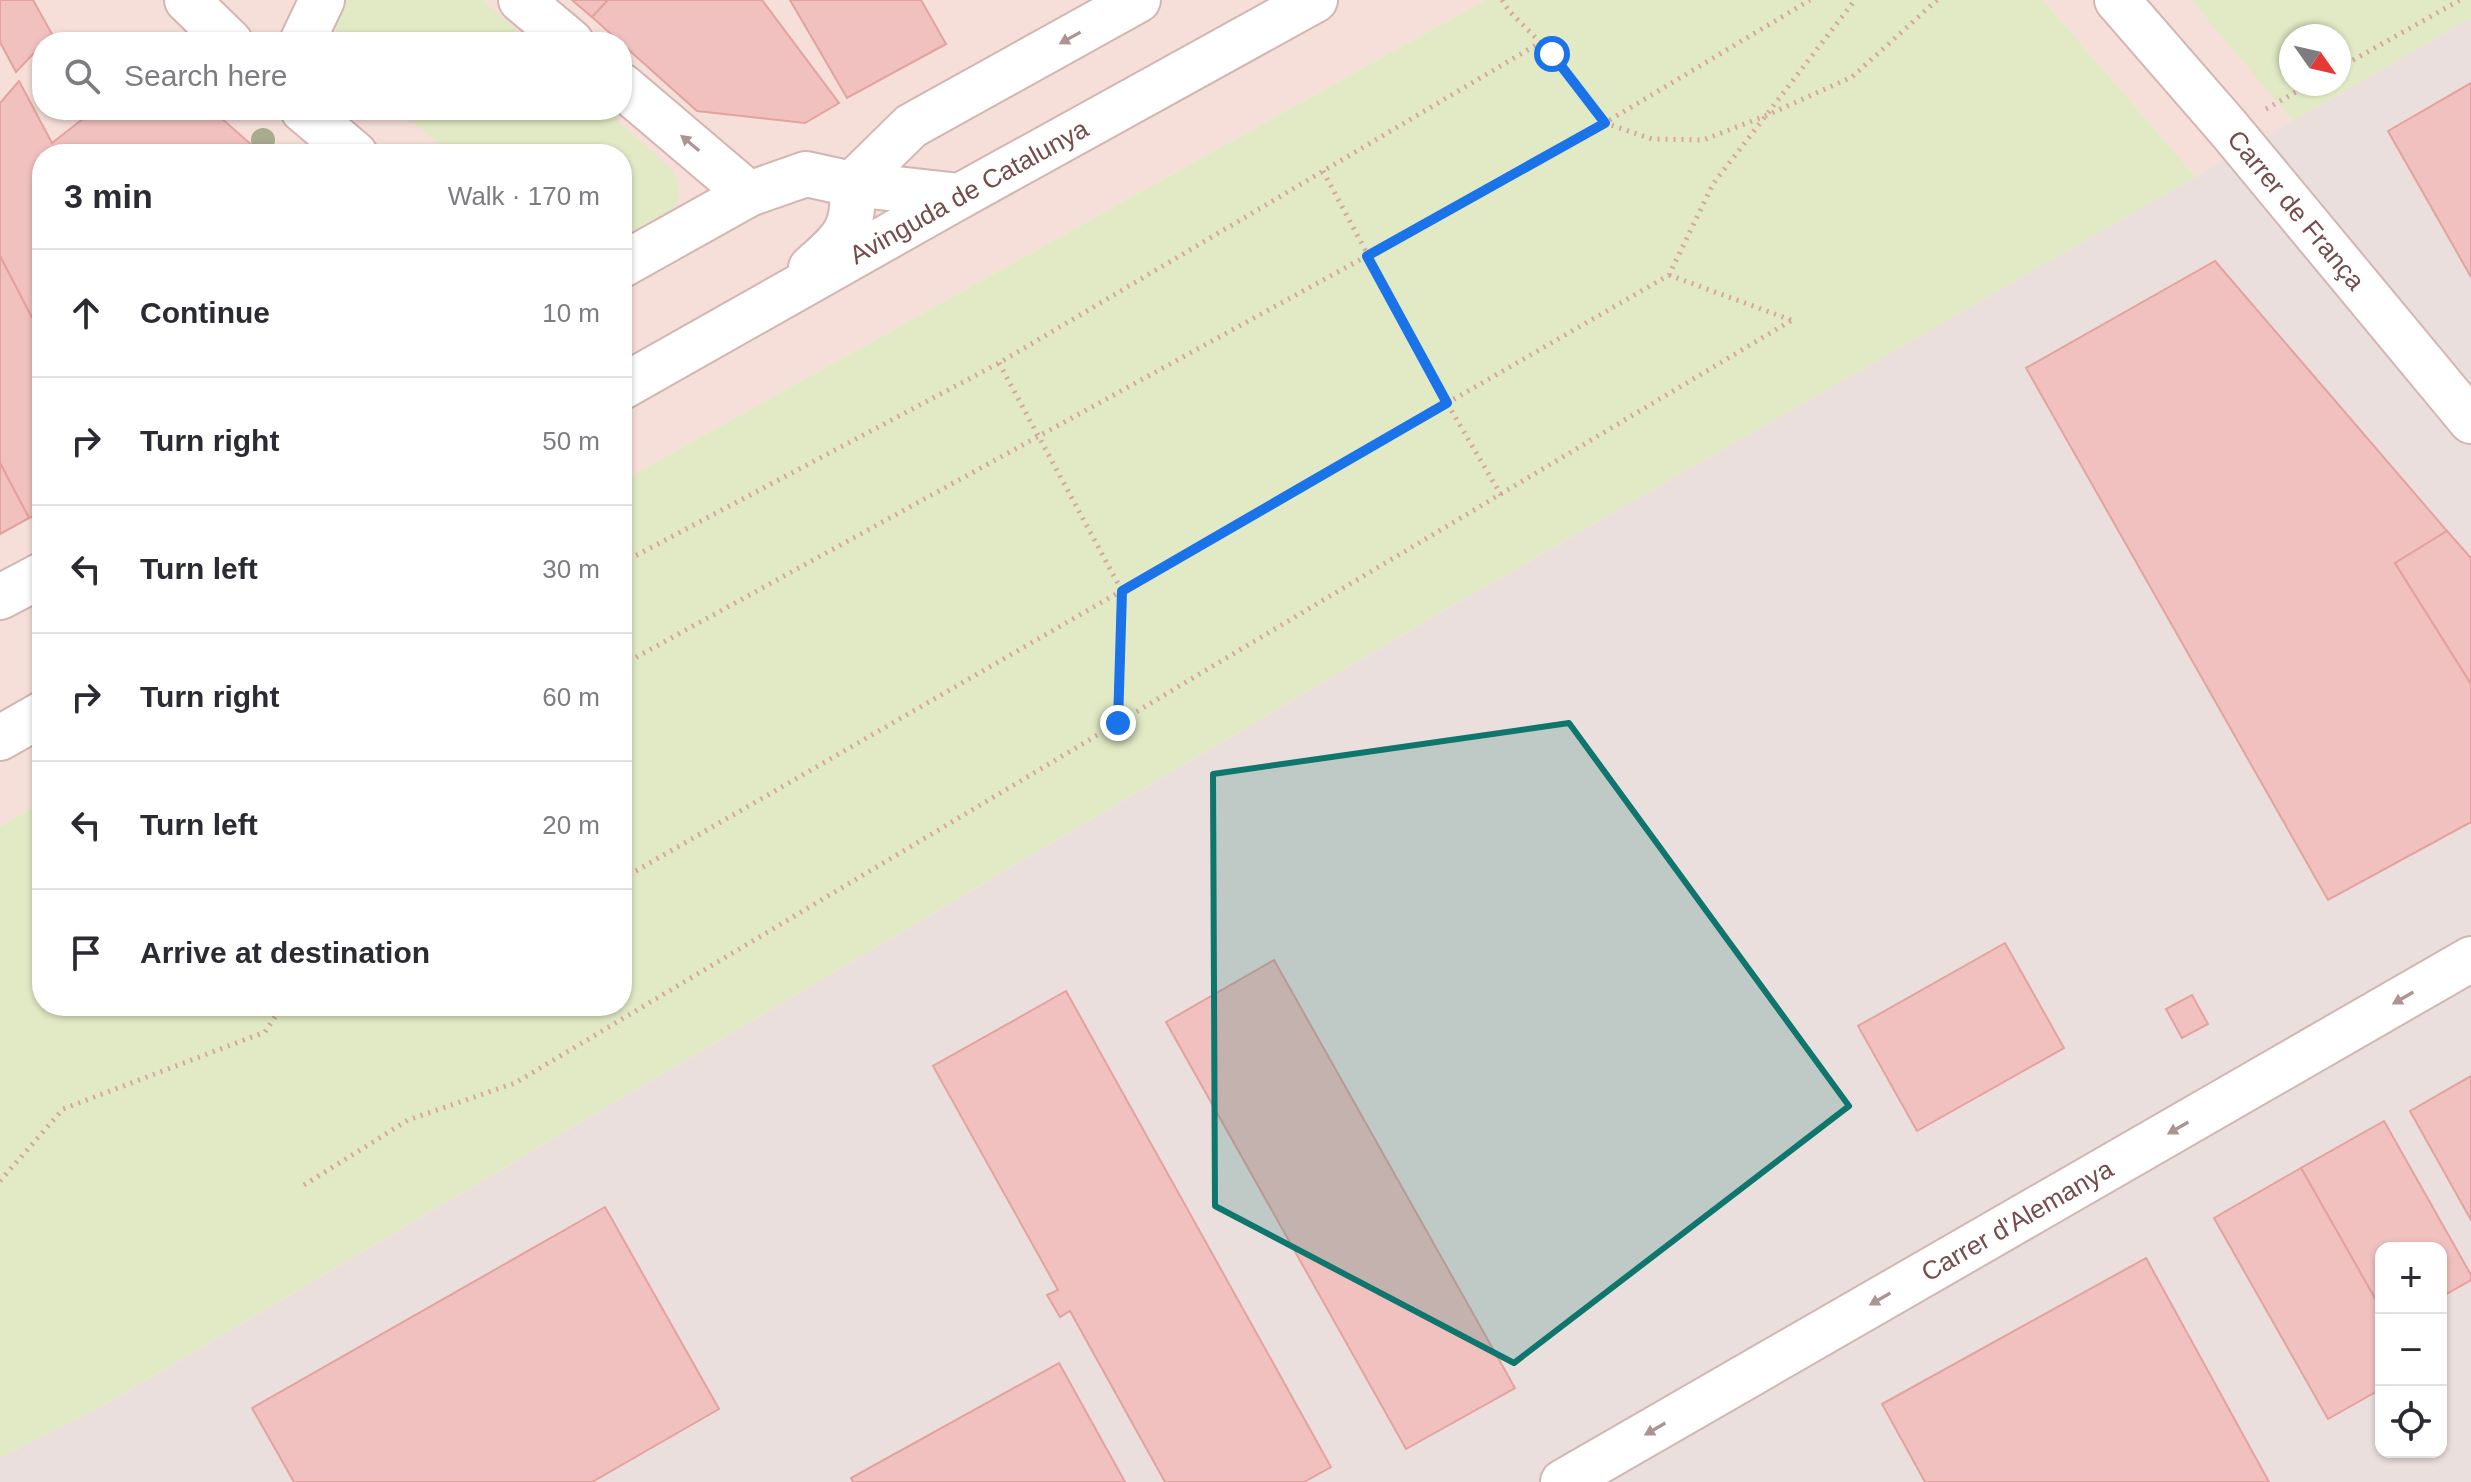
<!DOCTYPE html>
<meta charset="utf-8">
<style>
:root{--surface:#fff;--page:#f2f2f3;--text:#2b2b33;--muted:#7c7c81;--line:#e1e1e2}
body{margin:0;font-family:Helvetica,sans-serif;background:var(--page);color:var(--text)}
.controls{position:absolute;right:24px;bottom:24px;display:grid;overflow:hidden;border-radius:16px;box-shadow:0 2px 6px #0004}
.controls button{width:72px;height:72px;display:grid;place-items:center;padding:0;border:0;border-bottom:2px solid var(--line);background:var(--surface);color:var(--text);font:40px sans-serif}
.compass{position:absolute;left:2279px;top:24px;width:72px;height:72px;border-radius:50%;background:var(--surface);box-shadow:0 2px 6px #0004;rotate:124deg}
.stop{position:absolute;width:24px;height:24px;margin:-18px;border:6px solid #1a73e8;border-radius:50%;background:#fff}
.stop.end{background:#1a73e8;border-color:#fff;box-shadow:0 2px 8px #0008}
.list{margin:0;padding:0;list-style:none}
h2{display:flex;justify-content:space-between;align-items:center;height:104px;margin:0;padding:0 32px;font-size:34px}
h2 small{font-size:26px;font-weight:400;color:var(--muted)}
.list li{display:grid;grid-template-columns:52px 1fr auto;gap:24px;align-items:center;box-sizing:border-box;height:128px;padding:0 32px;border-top:2px solid var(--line)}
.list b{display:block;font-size:30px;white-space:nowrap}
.list em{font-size:26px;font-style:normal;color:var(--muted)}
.icon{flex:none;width:44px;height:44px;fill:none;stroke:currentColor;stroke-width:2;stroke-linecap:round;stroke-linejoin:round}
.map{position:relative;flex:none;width:2471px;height:1482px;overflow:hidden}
.search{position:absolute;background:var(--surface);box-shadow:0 2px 6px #0004;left:32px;top:32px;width:600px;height:88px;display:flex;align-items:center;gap:20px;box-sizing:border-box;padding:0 28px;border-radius:32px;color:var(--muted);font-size:30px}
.panel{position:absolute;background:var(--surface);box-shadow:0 2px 6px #0004;left:32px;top:144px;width:600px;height:872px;border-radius:32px}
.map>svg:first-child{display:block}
.residential{fill:#f6dfd8;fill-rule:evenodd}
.industrial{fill:#ebdfdd;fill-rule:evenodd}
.green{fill:#e1eac5;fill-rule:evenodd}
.building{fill:#f1c1bf;stroke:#e4a29f;stroke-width:2}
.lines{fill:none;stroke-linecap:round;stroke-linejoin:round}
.minor-casing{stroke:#d3b5b2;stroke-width:48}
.tertiary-casing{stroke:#d3b5b2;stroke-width:48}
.path{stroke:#d7a4a1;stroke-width:5;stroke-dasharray:2 6;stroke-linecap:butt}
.minor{stroke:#fff;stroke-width:44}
.tertiary{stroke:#fff;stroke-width:44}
.tree{fill:#a8ab8c}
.oneway{fill:#ad9493}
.route{stroke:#1a73e8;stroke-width:10}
.marked{fill:#0f766e;fill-opacity:0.2;stroke:#0f766e;stroke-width:6;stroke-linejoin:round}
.labels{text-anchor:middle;stroke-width:7;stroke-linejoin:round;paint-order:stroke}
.street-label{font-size:26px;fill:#764c4b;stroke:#fff2ed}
</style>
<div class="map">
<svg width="2471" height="1482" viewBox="0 0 2471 1482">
<rect width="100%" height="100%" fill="#fcede7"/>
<g class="residential">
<path d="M0,0H1485L622,481V154H42V803L0,826ZM42,42H622V110H42Z"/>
<path d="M2043,0H2471V18L2196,177ZM2291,36H2339V84H2291Z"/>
</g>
<path class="industrial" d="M2471,18V1482H0V1458L101,1407L1443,611ZM2381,1248H2441V1452H2381Z"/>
<g class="green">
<polygon points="339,0 483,0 530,42 336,42 336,13"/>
<polygon points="1485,0 2043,0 2196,177 1443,611 101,1407 0,1458 0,826 42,803 42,1006 622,1006 622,481"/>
<path d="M2191,0H2471V18L2293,121ZM2339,36V84H2291V36Z"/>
<path d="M399,110H606L673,170C677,179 681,191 678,201C673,215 635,233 622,242V154H451Z"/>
</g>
<g class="building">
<polygon points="0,0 33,0 52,34 16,72 0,42"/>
<polygon points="572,0 608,0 592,17"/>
<polygon points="608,0 762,0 839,103 805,123 697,111 592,17"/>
<polygon points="790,0 921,0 946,44 847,98"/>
<polygon points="19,81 52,143 84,118 79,110 212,110 262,154 42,154 42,337 0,256 0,103"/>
<polygon points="2471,83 2471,277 2388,131"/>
<polygon points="0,256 42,337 42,512 29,518 0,463"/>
<polygon points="2215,261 2447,531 2395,563 2471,684 2471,822 2328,900 2026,368"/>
<polygon points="0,463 29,518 0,534"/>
<polygon points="2447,531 2471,558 2471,684 2395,563"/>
<polygon points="2005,943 2064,1048 1917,1131 1858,1026"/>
<polygon points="1274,960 1515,1388 1406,1449 1166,1022"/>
<polygon points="1066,991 1331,1467 1304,1482 1165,1482 1070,1311 1060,1317 1047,1295 1058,1290 933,1066"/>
<polygon points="2192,995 2208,1024 2182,1038 2166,1009"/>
<polygon points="2471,1076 2471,1220 2410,1111"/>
<polygon points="2384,1121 2471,1275 2471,1280 2441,1297 2441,1248 2381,1248 2381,1309 2301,1168"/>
<polygon points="2301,1168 2381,1309 2381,1389 2328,1419 2214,1218"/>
<polygon points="605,1207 719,1409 592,1482 294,1482 252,1408"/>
<polygon points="2146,1258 2269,1482 1925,1482 1882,1404"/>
<polygon points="1059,1363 1125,1482 853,1482 851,1478"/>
</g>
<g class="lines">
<g class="minor-casing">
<g id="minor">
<polyline points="187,0 230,42"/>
<polyline points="521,0 571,42"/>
<path id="s1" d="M2117,0L2229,129L2471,421"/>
<polyline points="302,42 322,0"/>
<polyline points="622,86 749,194"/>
<polyline points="303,110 355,154"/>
<polyline points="622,265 749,194 806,174 852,184 911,126 1138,0"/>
<polyline points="0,597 42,575"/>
<path id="s2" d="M1563,1482L2471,959"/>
</g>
</g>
<g class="tertiary-casing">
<g id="tertiary">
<path d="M811,268C844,238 855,231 852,184L960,196"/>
<path id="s3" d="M622,387L960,196L1315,0"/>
<polyline points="0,738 42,714"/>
</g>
</g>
<g class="path">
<polyline points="1502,0 1509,11 1552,54 1605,123 1652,139 1703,140 1765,116 1852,77 1937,0"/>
<polyline points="2339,68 2460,0"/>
<polyline points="2266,109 2310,84"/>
<polyline points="1323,171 1447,403 1501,495"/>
<polyline points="1669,275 1791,320"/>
<polyline points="999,363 1122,591 1118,723"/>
<polyline points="622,563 999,363 1541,42"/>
<polyline points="622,665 1558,151 1810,0"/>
<polyline points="622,879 1669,275 1713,184 1855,0"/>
<polyline points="0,1181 63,1109 265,1032 282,1006"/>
<polyline points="304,1185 408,1120 515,1083 1792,320"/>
</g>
<use href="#minor" class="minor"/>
<use href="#tertiary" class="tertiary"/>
</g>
<circle class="tree" cx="263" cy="140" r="12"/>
<defs><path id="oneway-solid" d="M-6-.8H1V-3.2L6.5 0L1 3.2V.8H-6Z" transform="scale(2)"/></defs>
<g class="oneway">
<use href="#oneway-solid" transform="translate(1070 38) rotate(151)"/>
<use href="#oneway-solid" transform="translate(690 143) rotate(-140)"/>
<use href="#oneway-solid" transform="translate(2403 998) rotate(150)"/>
<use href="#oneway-solid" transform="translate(2178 1128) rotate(150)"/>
<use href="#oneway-solid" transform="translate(1880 1299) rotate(150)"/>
<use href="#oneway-solid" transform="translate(1655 1429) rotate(150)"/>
</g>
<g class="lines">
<polyline class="route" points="1118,723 1122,591 1447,403 1367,256 1605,123 1552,54"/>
</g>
<path class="marked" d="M1569,723L1849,1106L1514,1363L1215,1206L1213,774Z"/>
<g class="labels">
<g class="street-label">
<text dy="9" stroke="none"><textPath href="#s3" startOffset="398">Avinguda de Catalunya</textPath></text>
<text dy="9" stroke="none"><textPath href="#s1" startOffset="276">Carrer de França</textPath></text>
<text dy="9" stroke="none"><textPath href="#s2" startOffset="524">Carrer d'Alemanya</textPath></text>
</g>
</g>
</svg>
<div class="controls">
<button>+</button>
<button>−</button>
<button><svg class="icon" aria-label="locate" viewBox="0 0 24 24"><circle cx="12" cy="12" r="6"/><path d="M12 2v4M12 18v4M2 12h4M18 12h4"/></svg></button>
</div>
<svg class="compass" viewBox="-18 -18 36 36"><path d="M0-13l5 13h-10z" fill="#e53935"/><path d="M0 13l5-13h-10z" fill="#7c7c81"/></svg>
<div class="stop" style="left:1552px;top:54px"></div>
<div class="stop end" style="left:1118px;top:723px"></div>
<div class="search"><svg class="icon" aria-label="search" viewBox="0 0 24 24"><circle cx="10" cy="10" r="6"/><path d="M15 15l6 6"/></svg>Search here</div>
<section class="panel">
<h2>3 min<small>Walk · 170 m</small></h2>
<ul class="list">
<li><svg class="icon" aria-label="ahead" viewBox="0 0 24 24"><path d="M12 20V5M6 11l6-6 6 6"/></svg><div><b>Continue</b></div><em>10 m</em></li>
<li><svg class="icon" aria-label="right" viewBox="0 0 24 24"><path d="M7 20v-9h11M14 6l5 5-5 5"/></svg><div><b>Turn right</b></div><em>50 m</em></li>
<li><svg class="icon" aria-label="left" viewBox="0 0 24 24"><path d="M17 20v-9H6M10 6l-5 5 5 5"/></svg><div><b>Turn left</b></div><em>30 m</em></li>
<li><svg class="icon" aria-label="right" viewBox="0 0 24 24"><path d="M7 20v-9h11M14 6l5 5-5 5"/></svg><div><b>Turn right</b></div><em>60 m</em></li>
<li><svg class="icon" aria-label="left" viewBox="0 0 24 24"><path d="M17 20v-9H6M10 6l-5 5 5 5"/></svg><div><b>Turn left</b></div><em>20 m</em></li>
<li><svg class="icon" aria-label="arrive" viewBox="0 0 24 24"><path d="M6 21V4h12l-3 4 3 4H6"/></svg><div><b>Arrive at destination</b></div></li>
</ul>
</section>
</div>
